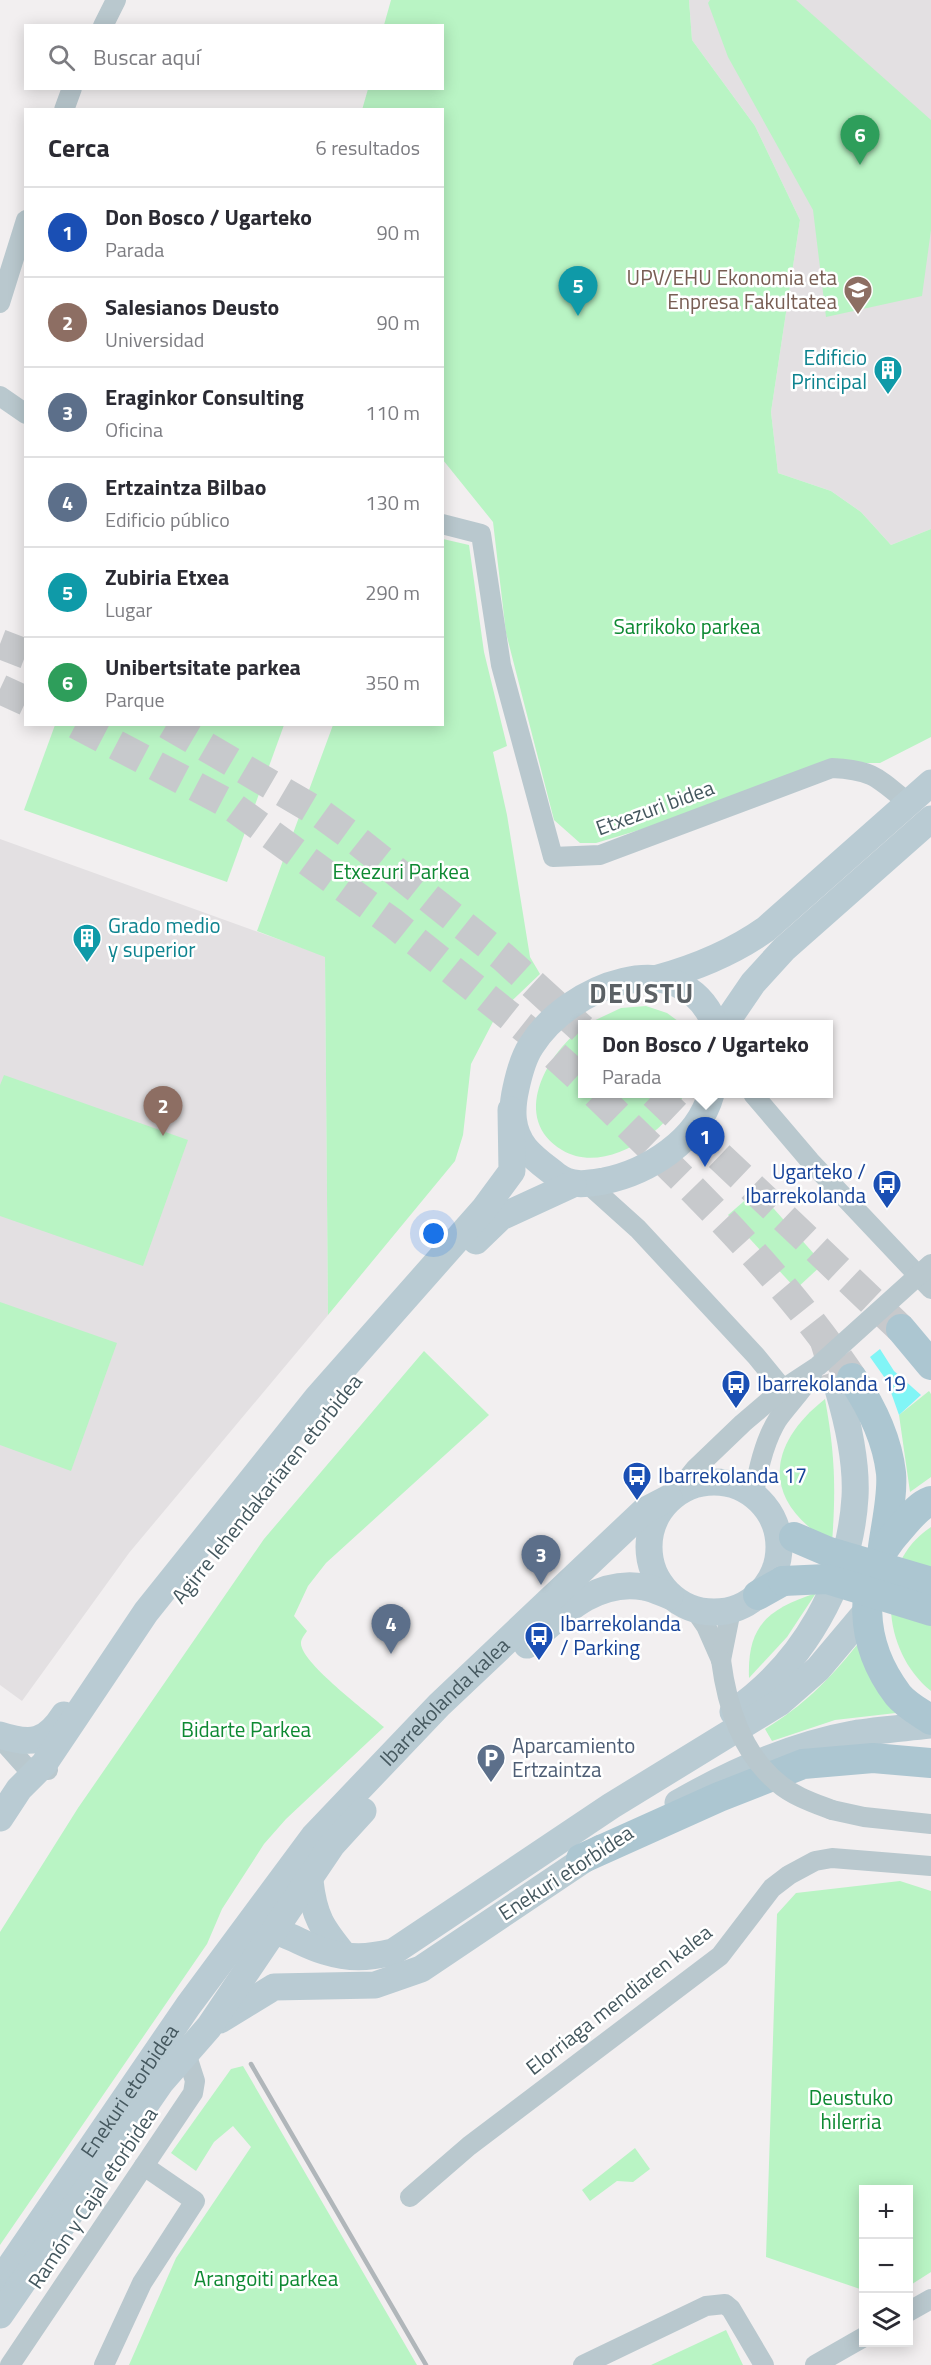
<!DOCTYPE html>
<html lang="es">
<meta charset="utf-8">
<style>
:root{--surface:#fff;--page:#f7f7f7;--text:#2b2b33;--muted:#7c7c81;--line:#e1e1e2;--accent:#2563eb}
body{margin:0;font-family:"Titillium Web",sans-serif;background:var(--page);color:var(--text)}
.controls{position:absolute;right:18px;bottom:18px;display:grid;overflow:hidden;border-radius:0px;box-shadow:0 3px 15px #0003}
.controls button{width:54px;height:54px;display:grid;place-items:center;padding:0;border:0;border-bottom:2px solid var(--line);background:var(--surface);color:var(--text);font:30px sans-serif}
.you{position:absolute;left:434px;top:1234px;width:21px;height:21px;margin:-15px;border:4px solid #fff;border-radius:50%;background:#1a73e8;box-shadow:0 0 0 9px #1a73e833}
.badge{display:grid;place-items:center;width:39px;height:39px;border-radius:50%;background:var(--accent);color:#fff;font-size:20px;font-weight:700}
.pin{position:absolute;translate:-50% -50px;filter:drop-shadow(0 2px 3px #0008)}
.pin::after{content:'';position:absolute;top:32px;width:21px;height:18px;background:inherit;clip-path:polygon(0 0,100% 0,50% 100%)}
.popup{position:absolute;left:578px;top:1020px;width:255px;height:78px;box-sizing:border-box;display:grid;place-content:center;border-radius:0px;background:var(--surface);filter:drop-shadow(0 2px 4px #0005);font-size:20px;white-space:nowrap;color:var(--muted)}
.popup b{font-size:22px;color:var(--text)}
.popup::after{content:'';position:absolute;left:50%;top:100%;margin-left:-12px;border:12px solid transparent;border-top-color:var(--surface)}
.list{margin:0;padding:0;list-style:none}
h2{display:flex;justify-content:space-between;align-items:center;height:78px;margin:0;padding:0 24px;font-size:26px}
h2 small{font-size:20px;font-weight:400;color:var(--muted)}
.list li{display:grid;grid-template-columns:39px 1fr auto;gap:18px;align-items:center;box-sizing:border-box;height:90px;padding:0 24px;border-top:2px solid var(--line)}
.list b{display:block;font-size:22px;white-space:nowrap}
.list p{margin:0;font-size:20px;white-space:nowrap;color:var(--muted)}
.list em{font-size:20px;font-style:normal;color:var(--muted)}
.icon{flex:none;width:33px;height:33px;fill:none;stroke:currentColor;stroke-width:2;stroke-linecap:round;stroke-linejoin:round}
.map{position:relative;flex:none;width:931px;height:2365px;overflow:hidden}
.search{position:absolute;background:var(--surface);box-shadow:0 3px 15px #0003;left:24px;top:24px;width:420px;height:66px;display:flex;align-items:center;gap:15px;box-sizing:border-box;padding:0 21px;border-radius:0px;color:var(--muted);font-size:22px}
.panel{position:absolute;background:var(--surface);box-shadow:0 3px 15px #0003;left:24px;top:108px;width:420px;height:618px;border-radius:0px}
.map>svg:first-child{display:block}
.education{fill:#e3e0e2}
.green{fill:#b9f4c4}
.water{fill:#81f5f6}
.lines{fill:none;stroke-linecap:round;stroke-linejoin:round}
.secondary-tunnel{stroke:#c7c9cc;stroke-width:27;stroke-dasharray:27 14;stroke-linecap:butt}
.primary-tunnel{stroke:#c7c9cc;stroke-width:30;stroke-dasharray:30 15;stroke-linecap:butt}
.minor{stroke:#b9c8ce;stroke-width:20}
.secondary{stroke:#b9cbd3;stroke-width:27}
.primary{stroke:#acc6d1;stroke-width:30}
.rail{stroke:#b0b6ba;stroke-width:4.5}
.minor-bridge{stroke:#b9c8ce;stroke-width:20}
.primary-bridge{stroke:#acc6d1;stroke-width:30}
.labels{text-anchor:middle;stroke-width:5;stroke-linejoin:round;paint-order:stroke}
.education-label{font-size:21px;fill:#785e54;stroke:#fff;text-anchor:end}
.culture-label{font-size:21px;fill:#0d838f;stroke:#fff;text-anchor:end}
.park-label{font-size:21px;fill:#0d8932;stroke:#fff}
.street-label{font-size:21px;fill:#45585f;stroke:#fff}
.transit-label{font-size:21px;fill:#164399;stroke:#fff;text-anchor:start}
.service-label{font-size:21px;fill:#4e5e75;stroke:#fff;text-anchor:start}
.district-label{font-size:27px;font-weight:bold;letter-spacing:1.5px;fill:#5b6165;stroke:#fff}
</style>
<div class="map">
<svg width="931" height="2365" viewBox="0 0 931 2365">
<rect width="100%" height="100%" fill="#f2eff0"/>
<g class="education">
<polygon points="689,0 931,0 931,529 891,545 861,512 831,491 778,473 771,412 800,220 755,126 692,40"/>
<polygon points="0,839 325,956 328,1315 129,1553 22,1701 0,1685"/>
</g>
<g class="green">
<polygon points="391,0 689,0 692,40 755,126 800,220 771,412 778,473 831,491 861,512 891,545 931,529 931,737 880,763 830,763 706,810 596,843 580,843 554,820 506,633 493,522 443,460 442,110 362,110 368,89 442,88 442,26 384,25"/>
<polygon points="710,0 796,0 931,120 931,230 922,296 826,317 813,210 728,57 708,3"/>
<polygon points="443,539 469,545 484,652 507,746 493,752 507,815 530,957 540,974 496,1016 471,1064 463,1135 455,1161 328,1315 325,957 257,931 333,725 442,724"/>
<polygon points="55,725 284,725 227,882 24,810"/>
<polygon points="646,1006 667,1013 682,1024 587,1024 621,1008"/>
<path d="M582,1028V1094H684C668,1132 604,1176 562,1150C511,1119 545,1056 582,1028Z"/>
<polygon points="4,1075 188,1140 143,1266 0,1216 0,1085"/>
<polygon points="757,1190 823,1264 796,1289 728,1215"/>
<polygon points="0,1302 117,1343 71,1471 0,1445"/>
<path d="M424,1351L489,1415L326,1563L308,1586L294,1616L307,1631C303,1637 299,1641 302,1648C310,1669 366,1711 384,1727L286,1819L264,1844L222,1909L207,1944L0,2245V1932L78,1808L264,1539Z"/>
<polygon points="929,1391 931,1394 931,1477 910,1492 899,1415"/>
<path d="M825,1399C835,1454 836,1488 832,1543C763,1503 764,1447 825,1399Z"/>
<path d="M931,1527V1691C882,1652 873,1565 931,1527Z"/>
<path d="M816,1593L787,1637L749,1678C747,1624 769,1609 816,1593Z"/>
<path d="M857,1645L869,1675L896,1713L835,1720L772,1741L765,1729C804,1705 828,1681 857,1645Z"/>
<polygon points="900,1881 931,1891 931,2272 909,2286 908,2190 864,2190 863,2290 766,2257 777,1914 796,1893"/>
<polygon points="243,2066 417,2365 129,2365 176,2258 251,2147 233,2126 214,2142 196,2171 171,2153 231,2069"/>
<polygon points="635,2148 650,2169 633,2182 617,2181 590,2201 582,2190"/>
<polygon points="726,2330 743,2365 651,2365"/>
</g>
<polygon class="water" points="880,1349 894,1371 921,1395 899,1415 887,1381 870,1357"/>
<g class="lines">
<polyline class="secondary-tunnel" points="821,1333 838,1389"/>
<g class="primary-tunnel">
<polyline points="0,644 26,654"/>
<polyline points="0,689 26,701"/>
<polyline points="76,724 229,804 393,923 527,1030 582,1080"/>
<polyline points="167,724 321,814 350,835 503,957 582,1029"/>
<path d="M596,1094C689,1185 778,1269 852,1378"/>
<polyline points="654,1094 901,1329"/>
</g>
<g class="minor">
<polyline points="103,26 116,0"/>
<polyline points="64,110 72,88"/>
<polyline points="0,303 26,220"/>
<polyline points="0,396 26,414"/>
<path d="M442,524L481,534L501,665L553,857L600,855L832,768C872,770 877,777 907,802"/>
<polyline points="753,1094 810,1161 931,1289"/>
<polyline points="588,1184 638,1229 756,1356 783,1389"/>
<path d="M754,1494C758,1469 764,1441 778,1419C789,1404 802,1391 812,1375"/>
<polyline points="674,1495 695,1469 743,1423 783,1389 818,1366 931,1264"/>
<polyline points="695,1610 706,1626 721,1660"/>
<polyline points="721,1660 731,1610"/>
<polyline points="0,1738 26,1767 48,1770"/>
<polyline points="832,1810 864,1817 931,1824"/>
<polyline points="410,2197 469,2146 720,1956 772,1888 789,1875 815,1861 832,1858 931,1866"/>
<polyline points="908,2312 931,2299"/>
<polyline points="10,2365 193,2093 195,2081 186,2053"/>
<polyline points="104,2365 142,2283 195,2201 144,2166"/>
<polyline points="583,2365 706,2306 725,2304 731,2309 764,2365"/>
<polyline points="815,2365 864,2337"/>
</g>
<g class="secondary">
<path d="M658,978C698,967 732,953 766,929L931,783"/>
<polyline points="725,1024 753,983 784,949 931,819"/>
<path d="M711,1094C698,1141 648,1172 604,1181C586,1184 572,1187 556,1175C546,1167 534,1159 525,1148C511,1130 511,1110 516,1088C519,1074 523,1058 531,1046C567,987 680,940 715,1024"/>
<polyline points="476,1241 501,1217 573,1184"/>
<circle cx="714" cy="1547" r="65"/>
<path d="M527,1645C560,1616 595,1578 644,1587C652,1588 662,1593 670,1596"/>
<path d="M733,1712C803,1664 850,1582 855,1497C857,1461 848,1423 838,1389"/>
<path d="M0,1735C31,1745 46,1743 64,1715"/>
<path d="M678,1803C732,1772 792,1745 853,1734C879,1730 905,1728 931,1725"/>
<polyline points="0,1818 19,1789 44,1764 146,1612 317,1398 484,1209 512,1171 511,1110"/>
<path d="M310,1881C314,1917 322,1928 344,1955"/>
<path d="M258,1929C283,1929 300,1944 324,1951C350,1959 367,1958 393,1952L611,1806L779,1703L818,1669L866,1612"/>
<polyline points="220,2020 274,1987 375,1985 421,1969 601,1848"/>
<path id="s1" d="M0,2281L188,2006L314,1836L439,1705L644,1511L669,1498"/>
<polyline points="0,2315 161,2082 209,2027 332,1845 363,1811"/>
</g>
<g class="primary">
<polyline points="901,1329 931,1365"/>
<path d="M852,1378C871,1406 887,1438 891,1473C893,1496 886,1524 883,1547"/>
<path d="M931,1501C917,1506 908,1520 898,1531C854,1579 860,1645 898,1695C906,1705 921,1713 931,1720"/>
<polyline points="758,1595 783,1581"/>
<polyline points="581,1859 719,1797 803,1764 873,1758 931,1763"/>
</g>
<polyline class="rail" points="251,2064 426,2365"/>
<path class="minor-bridge" d="M721,1660C727,1706 741,1752 778,1783C793,1796 814,1803 832,1810"/>
<g class="primary-bridge">
<polyline points="794,1537 829,1552 931,1582"/>
<polyline points="783,1581 827,1579 931,1611"/>
</g>
</g>
<defs>
<g id="university-pin" transform="scale(1.5)"><path d="M0 17L-7.5 6A9.5 9.5 0 1 1 7.5 6Z" fill="#8d6e63" stroke="#fff"/><path d="M0-5L7-2L0 1L-7-2ZM-4 1L0 2.5L4 1V4Q0 6-4 4Z" fill="#fff"/></g>
<g id="building-pin" transform="scale(1.5)"><path d="M0 17L-7.5 6A9.5 9.5 0 1 1 7.5 6Z" fill="#0f9aa8" stroke="#fff"/><path d="M-4-6H4V6H1V3H-1V6H-4ZM-2.5-4.3h1.7v1.8h-1.7ZM.8-4.3h1.7v1.8H.8ZM-2.5-1h1.7V.8h-1.7ZM.8-1h1.7V.8H.8Z" fill="#fff"/></g>
<g id="bus-pin" transform="scale(1.5)"><path d="M0 17L-7.5 6A9.5 9.5 0 1 1 7.5 6Z" fill="#1a4fb4" stroke="#fff"/><path d="M-5-6H5V4H4V6H2V4H-2V6H-4V4H-5ZM-3.5-4V0h7V-4ZM-3.5 1.2v1.5H-2V1.2ZM2 1.2v1.5H3.5V1.2Z" fill="#fff"/></g>
<g id="parking-pin" transform="scale(1.5)"><path d="M0 17L-7.5 6A9.5 9.5 0 1 1 7.5 6Z" fill="#5c6f8a" stroke="#fff"/><path d="M-3.5-5.5H1a3.5 3.5 0 0 1 0 7H-1V5.5H-3.5ZM-1-3.4V-.6H.8a1.4 1.4 0 0 0 0-2.8Z" fill="#fff"/></g>
</defs>
<g fill-rule="evenodd">
<use href="#university-pin" x="858" y="290"/>
<use href="#building-pin" x="888" y="370"/>
<use href="#building-pin" x="87" y="938"/>
<use href="#bus-pin" x="887" y="1184"/>
<use href="#bus-pin" x="736" y="1384"/>
<use href="#bus-pin" x="637" y="1476"/>
<use href="#bus-pin" x="539" y="1636"/>
<use href="#parking-pin" x="491" y="1758"/>
</g>
<g class="labels">
<g class="education-label">
<text x="837" y="285">UPV/EHU Ekonomia eta<tspan x="837" dy="24">Enpresa Fakultatea</tspan></text>
</g>
<g class="culture-label">
<text x="867" y="365">Edificio<tspan x="867" dy="24">Principal</tspan></text>
<text x="108" y="933" text-anchor="start">Grado medio<tspan x="108" dy="24">y superior</tspan></text>
</g>
<g class="park-label">
<text x="687" y="634">Sarrikoko parkea</text>
<text x="401" y="879">Etxezuri Parkea</text>
<text x="246" y="1737">Bidarte Parkea</text>
<text x="851" y="2105">Deustuko<tspan x="851" dy="24">hilerria</tspan></text>
<text x="266" y="2286">Arangoiti parkea</text>
</g>
<g class="street-label">
<text transform="translate(655 808) rotate(-20)" y="7">Etxezuri bidea</text>
<text transform="translate(267 1489) rotate(-51)" y="7">Agirre lehendakariaren etorbidea</text>
<text dy="7" stroke="none"><textPath href="#s1" startOffset="732">Ibarrekolanda kalea</textPath></text>
<text transform="translate(566 1873) rotate(-33)" y="7">Enekuri etorbidea</text>
<text transform="translate(619 2000) rotate(-38)" y="7">Elorriaga mendiaren kalea</text>
<text dy="7" stroke="none"><textPath href="#s1" startOffset="230">Enekuri etorbidea</textPath></text>
<text transform="translate(93 2198) rotate(-56)" y="7">Ramón y Cajal etorbidea</text>
</g>
<g class="transit-label">
<text x="866" y="1179" text-anchor="end">Ugarteko /<tspan x="866" dy="24">Ibarrekolanda</tspan></text>
<text x="757" y="1391">Ibarrekolanda 19</text>
<text x="658" y="1483">Ibarrekolanda 17</text>
<text x="560" y="1631">Ibarrekolanda<tspan x="560" dy="24">/ Parking</tspan></text>
</g>
<g class="service-label">
<text x="512" y="1753">Aparcamiento<tspan x="512" dy="24">Ertzaintza</tspan></text>
</g>
<g class="district-label">
<text x="642" y="1003">DEUSTU</text>
</g>
</g>
</svg>
<div class="controls">
<button>+</button>
<button>−</button>
<button><svg class="icon" aria-label="layers" viewBox="0 0 24 24"><path d="M12 4l9 5-9 5-9-5zM3 14l9 5 9-5"/></svg></button>
</div>
<div class="you"></div>
<div class="pin badge" style="left:705px;top:1167px;background:#1a4fb4">1</div>
<div class="popup"><b>Don Bosco / Ugarteko</b>Parada</div>
<div class="pin badge" style="left:163px;top:1136px;background:#8d6e63">2</div>
<div class="pin badge" style="left:541px;top:1585px;background:#5c6f8a">3</div>
<div class="pin badge" style="left:391px;top:1654px;background:#5c6f8a">4</div>
<div class="pin badge" style="left:578px;top:316px;background:#0f9aa8">5</div>
<div class="pin badge" style="left:860px;top:165px;background:#2e9e5b">6</div>
<div class="search"><svg class="icon" aria-label="search" viewBox="0 0 24 24"><circle cx="10" cy="10" r="6"/><path d="M15 15l6 6"/></svg>Buscar aquí</div>
<section class="panel">
<h2>Cerca<small>6 resultados</small></h2>
<ul class="list">
<li><span class="badge" style="background:#1a4fb4">1</span><div><b>Don Bosco / Ugarteko</b><p>Parada</p></div><em>90 m</em></li>
<li><span class="badge" style="background:#8d6e63">2</span><div><b>Salesianos Deusto</b><p>Universidad</p></div><em>90 m</em></li>
<li><span class="badge" style="background:#5c6f8a">3</span><div><b>Eraginkor Consulting</b><p>Oficina</p></div><em>110 m</em></li>
<li><span class="badge" style="background:#5c6f8a">4</span><div><b>Ertzaintza Bilbao</b><p>Edificio público</p></div><em>130 m</em></li>
<li><span class="badge" style="background:#0f9aa8">5</span><div><b>Zubiria Etxea</b><p>Lugar</p></div><em>290 m</em></li>
<li><span class="badge" style="background:#2e9e5b">6</span><div><b>Unibertsitate parkea</b><p>Parque</p></div><em>350 m</em></li>
</ul>
</section>
</div>
